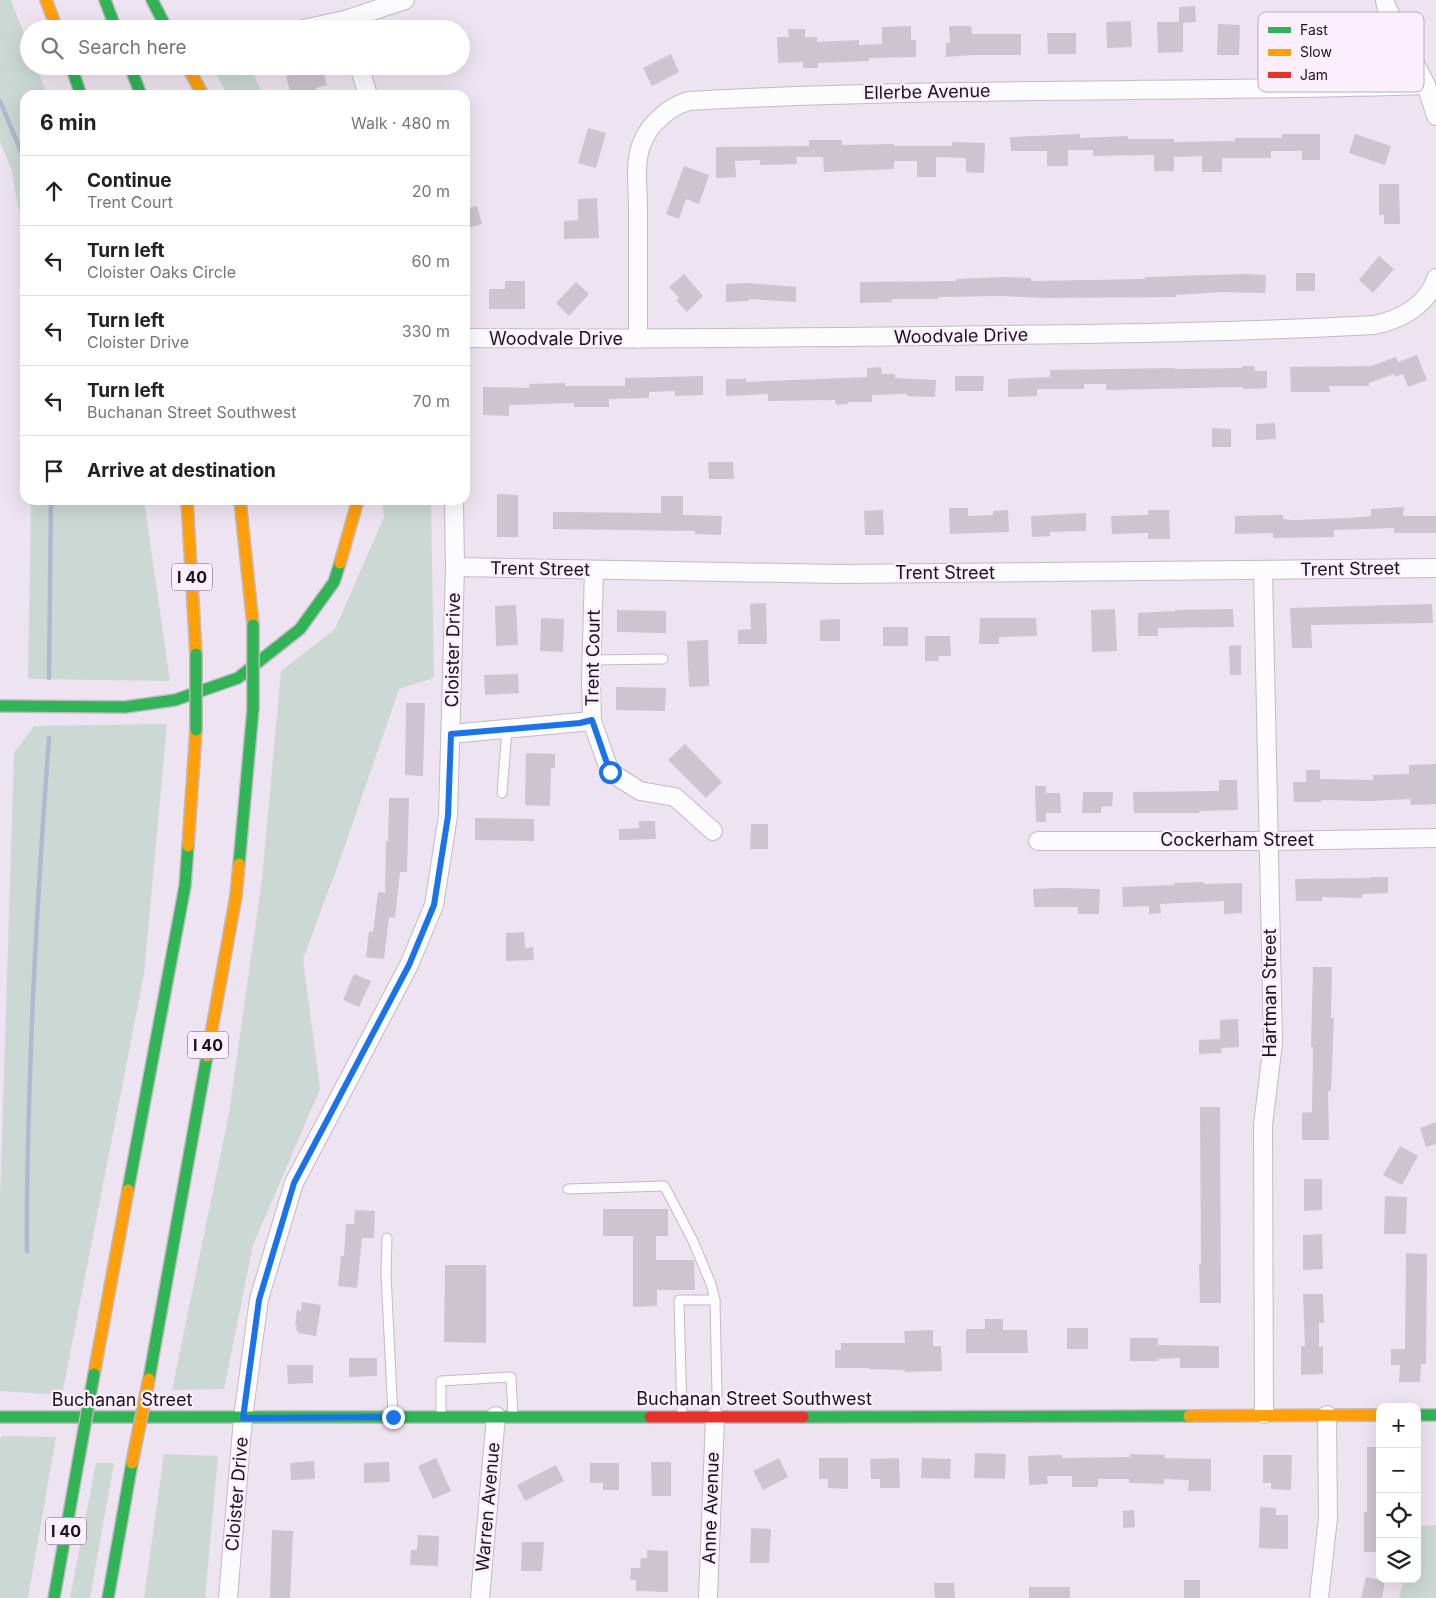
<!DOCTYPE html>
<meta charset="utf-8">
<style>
:root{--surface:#fff;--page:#f2f2f2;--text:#222;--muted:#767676;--line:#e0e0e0}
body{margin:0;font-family:Inter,sans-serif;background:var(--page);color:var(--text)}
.controls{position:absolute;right:15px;bottom:15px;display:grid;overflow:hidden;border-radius:10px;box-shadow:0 5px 20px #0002}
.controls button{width:45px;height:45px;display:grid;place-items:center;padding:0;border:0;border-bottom:1px solid var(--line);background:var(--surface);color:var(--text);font:25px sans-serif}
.stop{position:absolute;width:15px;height:15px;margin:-11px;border:4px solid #1a73e8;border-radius:50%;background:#fff}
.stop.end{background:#1a73e8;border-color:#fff;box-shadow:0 1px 5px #0008}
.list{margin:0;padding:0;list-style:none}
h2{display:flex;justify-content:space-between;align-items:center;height:65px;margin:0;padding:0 20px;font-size:21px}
h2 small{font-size:16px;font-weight:400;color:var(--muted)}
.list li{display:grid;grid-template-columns:32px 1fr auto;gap:15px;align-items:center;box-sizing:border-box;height:70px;padding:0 20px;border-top:1px solid var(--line)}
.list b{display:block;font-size:19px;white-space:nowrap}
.list p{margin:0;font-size:16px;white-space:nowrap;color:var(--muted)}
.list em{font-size:16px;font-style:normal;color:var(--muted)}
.icon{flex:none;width:28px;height:28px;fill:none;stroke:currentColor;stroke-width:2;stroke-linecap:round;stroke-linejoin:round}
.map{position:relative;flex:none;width:1436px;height:1598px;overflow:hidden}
.search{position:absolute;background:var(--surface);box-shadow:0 5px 20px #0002;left:20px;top:20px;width:450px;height:55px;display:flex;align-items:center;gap:12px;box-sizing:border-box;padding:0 18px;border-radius:28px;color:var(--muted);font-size:19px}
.panel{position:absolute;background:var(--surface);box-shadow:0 5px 20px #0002;left:20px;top:90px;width:450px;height:415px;border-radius:15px}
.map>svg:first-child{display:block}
.green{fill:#cbd8d3}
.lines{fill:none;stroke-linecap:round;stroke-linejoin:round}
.stream{stroke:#b0b8d2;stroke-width:4.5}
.building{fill:#ccc4ce}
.lane-casing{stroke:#c2bac4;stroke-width:11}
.street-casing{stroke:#c2bac4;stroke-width:20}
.fast-casing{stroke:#c2bac4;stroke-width:14}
.slow-casing{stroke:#c2bac4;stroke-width:14}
.jam-casing{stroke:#c2bac4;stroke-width:14}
.lane{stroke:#fcfbfd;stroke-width:9}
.street{stroke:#fcfbfd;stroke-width:18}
.fast{stroke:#30b455;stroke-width:11}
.slow{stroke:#ff9f0a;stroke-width:11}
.jam{stroke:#e5322d;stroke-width:11}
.fast-bridge-casing{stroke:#c1b3b8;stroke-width:14;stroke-linecap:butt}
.slow-bridge-casing{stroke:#c1b3b8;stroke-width:14;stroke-linecap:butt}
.fast-bridge{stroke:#30b455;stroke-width:11}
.slow-bridge{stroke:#ff9f0a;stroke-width:11}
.route{stroke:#1a73e8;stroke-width:6}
.labels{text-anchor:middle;stroke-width:4.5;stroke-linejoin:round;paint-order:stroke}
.shield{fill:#fbeefd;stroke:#5e5560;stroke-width:1}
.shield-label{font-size:16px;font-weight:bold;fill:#1a131c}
.street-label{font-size:18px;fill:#1a131c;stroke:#fbeefd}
.key{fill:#fbeefd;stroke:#b8acba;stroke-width:1}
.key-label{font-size:14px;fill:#1a131c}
</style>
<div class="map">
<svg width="1436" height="1598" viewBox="0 0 1436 1598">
<rect width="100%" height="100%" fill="#eee4f1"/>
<g class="green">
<polygon points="0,0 11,0 29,47 29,66 36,66 47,95 25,95 25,241 11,169 0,141"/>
<polygon points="212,66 249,66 264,95 227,95"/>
<polygon points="31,500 144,500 170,681 28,679"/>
<polygon points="382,500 431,500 434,678 399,689 345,846 303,959 320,1089 253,1245 224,1389 172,1390 229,1113 262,879 281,671 335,629 384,517"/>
<polygon points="167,724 144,974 62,1395 0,1391 0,1200 14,753 34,726"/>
<polygon points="3,1436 56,1437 28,1598 0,1598 0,1439"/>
<polygon points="164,1454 218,1456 205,1598 144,1598"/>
<polygon points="96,1463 114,1463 90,1598 70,1598"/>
<polygon points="1436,1525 1436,1598 1399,1598 1404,1579 1417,1579 1417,1526"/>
</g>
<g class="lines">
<g class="stream">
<polyline points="0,101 25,161"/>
<polyline points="49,678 51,500"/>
<path d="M27,1251C26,1174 29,1097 32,1021C36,926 42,832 49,738"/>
</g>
</g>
<g class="building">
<polygon points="1195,6 1196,22 1183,23 1183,52 1158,53 1157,22 1179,22 1179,7"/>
<polygon points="1131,21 1132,47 1107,48 1106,22"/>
<polygon points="1218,24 1240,25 1239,55 1217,55"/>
<polygon points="911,26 911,40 916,40 916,57 869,58 869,61 818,63 818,68 803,68 803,62 778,63 777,37 789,37 788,29 805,29 805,37 817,37 817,42 859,40 859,45 882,44 882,27"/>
<polygon points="949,26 971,26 972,34 1021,34 1021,55 972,55 946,57 946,43 950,43"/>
<polygon points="1047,33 1076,33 1076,54 1048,54"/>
<polygon points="671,54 679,72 652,86 643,68"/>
<polygon points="322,67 327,85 316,88 318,95 291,95 286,76"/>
<polygon points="588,128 606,133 596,168 578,163"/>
<polygon points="1080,134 1080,138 1128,136 1128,139 1174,139 1174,142 1235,141 1235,138 1282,138 1282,134 1320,134 1320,160 1302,160 1302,151 1271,151 1271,158 1222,158 1222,172 1202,172 1202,156 1174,157 1174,171 1154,171 1154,155 1093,156 1093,150 1068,150 1068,166 1047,166 1047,151 1011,151 1010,137"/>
<polygon points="1355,134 1391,146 1385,165 1349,153"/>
<polygon points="809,140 842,140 842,145 894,144 894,146 952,146 952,142 985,143 984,173 966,172 966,158 936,157 936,177 917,177 917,161 894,161 894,169 824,172 823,157 796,157 797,164 760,165 760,160 735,161 736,177 716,178 716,147 809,146"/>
<polygon points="684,166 709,175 699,204 686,199 679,219 666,214"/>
<polygon points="1379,184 1399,184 1400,224 1384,224 1384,215 1379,215"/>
<polygon points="597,198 599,238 564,239 564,221 578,220 578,199"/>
<polygon points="477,206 482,224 465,229 465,209"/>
<polygon points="1379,256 1394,269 1373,293 1359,280"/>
<rect x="1296" y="273" width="19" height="18"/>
<polygon points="684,274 703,296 687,312 676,300 679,298 669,287"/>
<polygon points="1245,274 1266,275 1265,293 1222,292 1176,295 1176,297 1046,298 1002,296 938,297 938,299 892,299 892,302 860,303 860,282 956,281 956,279 1002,277 1031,278 1031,281 1145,279 1145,277"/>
<polygon points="505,281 525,281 525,309 489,309 489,289 505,289"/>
<polygon points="576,282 589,294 569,316 556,303"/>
<polygon points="749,283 796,287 796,302 749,299 749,301 726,302 726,284"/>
<polygon points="1417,355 1427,380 1408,387 1403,374 1395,377 1394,374 1369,383 1369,386 1329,386 1330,392 1291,392 1290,367 1371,366 1396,357 1398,362"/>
<polygon points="1242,366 1254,366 1255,371 1267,371 1267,388 1243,389 1243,387 1106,390 1106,384 1084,384 1084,389 1037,389 1037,396 1008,397 1008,379 1050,377 1050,370 1175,368 1175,369 1242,368"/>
<polygon points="881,367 882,374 895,374 895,378 936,380 935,397 907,396 907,394 872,395 872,402 848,402 848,404 836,405 835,400 768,401 768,394 726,396 726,379 746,379 746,382 867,377 867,368"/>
<polygon points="703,376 703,395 675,396 675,391 649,392 649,398 609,399 609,407 574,407 574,403 509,405 509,416 483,415 483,387 529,388 529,384 565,383 565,386 625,386 625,378"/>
<polygon points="955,376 984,376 983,391 955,391"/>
<polygon points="1275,423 1276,439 1256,440 1256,424"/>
<polygon points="1212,428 1231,429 1231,447 1212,447"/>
<polygon points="708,462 733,462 734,479 709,479"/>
<polygon points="497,494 518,495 518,537 497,537"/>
<polygon points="661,496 683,496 683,515 722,516 721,535 695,534 695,531 553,529 553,512 661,513"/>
<polygon points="1404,507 1403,516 1436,516 1436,533 1394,533 1394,528 1334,530 1334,537 1273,538 1273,533 1235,534 1235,516 1283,515 1283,519 1294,520 1351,518 1371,516 1371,509"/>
<polygon points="949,508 968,508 968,516 993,515 993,511 1008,510 1009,532 950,534"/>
<polygon points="883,510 884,535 865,535 864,511"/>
<polygon points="1148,510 1169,510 1170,539 1148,539 1148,533 1112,534 1111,516 1148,515"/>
<polygon points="1086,513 1086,531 1050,532 1050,536 1032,537 1031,516"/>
<polygon points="766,603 767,644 738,644 738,630 751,629 750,604"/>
<polygon points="1432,604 1433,623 1311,625 1312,648 1292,648 1290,608"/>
<polygon points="516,605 518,645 496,646 495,606"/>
<polygon points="1115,609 1117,651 1092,652 1091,610"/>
<polygon points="1233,609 1234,627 1158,628 1158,636 1138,636 1138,613 1175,611 1175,610"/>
<polygon points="617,610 666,611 666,633 617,632"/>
<polygon points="541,618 564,619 563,652 540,651"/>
<polygon points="980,618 1036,618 1037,636 999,637 999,644 979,644"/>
<polygon points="840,619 840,641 820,641 820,620"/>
<rect x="883" y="627" width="25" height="19"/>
<polygon points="925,636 950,636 951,656 938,656 939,661 925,661"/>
<polygon points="708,640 709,686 689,687 687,641"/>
<polygon points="1241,645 1241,675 1230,675 1229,646"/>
<polygon points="518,674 519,693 485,695 484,675"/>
<polygon points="616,687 666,688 665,711 616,710"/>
<polygon points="406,703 425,703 423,776 405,775"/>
<polygon points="685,744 722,782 706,798 668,760"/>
<polygon points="526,753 555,754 555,768 551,768 550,806 525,805"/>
<polygon points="1436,764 1436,804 1411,805 1410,799 1371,801 1321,800 1321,802 1294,802 1293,782 1306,782 1306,770 1320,770 1320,779 1373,780 1373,775 1409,774 1409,765"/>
<polygon points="1219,780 1237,780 1238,810 1199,811 1200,813 1134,813 1133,792 1219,791"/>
<polygon points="1035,786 1046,786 1046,793 1060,793 1061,813 1046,813 1046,822 1036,822"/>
<polygon points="1083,792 1113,792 1112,806 1101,807 1101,813 1082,813"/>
<polygon points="389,798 409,798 407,872 400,872 395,918 389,917 384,959 366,957 369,931 373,932 378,892 385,893 386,841 388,841"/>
<polygon points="475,818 534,819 534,841 475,840"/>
<polygon points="639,821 655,821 656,839 619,840 619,829 639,828"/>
<polygon points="751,824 768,824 768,849 750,849"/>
<polygon points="1371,877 1388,877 1388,893 1362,894 1362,898 1322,897 1322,901 1296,901 1295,879 1371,878"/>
<polygon points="1204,882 1204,884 1242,883 1242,913 1224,914 1224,901 1160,904 1161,913 1149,914 1149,906 1123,907 1122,887 1174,885 1174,883"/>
<polygon points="1057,888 1100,889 1099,914 1078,914 1078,907 1034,907 1033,889"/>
<polygon points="524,932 525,948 533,947 534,960 506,961 506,933"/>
<polygon points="1313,967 1332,967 1331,1018 1334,1018 1331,1091 1328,1091 1329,1140 1302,1140 1302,1113 1312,1112 1313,1047 1311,1047"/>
<polygon points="354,974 371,981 359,1007 343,1000"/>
<polygon points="1238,1019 1239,1047 1221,1048 1222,1053 1199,1054 1199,1040 1220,1039 1220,1020"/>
<polygon points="1200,1107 1220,1107 1221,1303 1200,1303 1199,1264 1201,1264"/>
<polygon points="1436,1122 1436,1144 1426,1147 1420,1128"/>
<polygon points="1400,1146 1418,1156 1402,1185 1383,1175"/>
<polygon points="1304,1179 1322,1179 1322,1210 1304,1211"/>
<polygon points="1385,1196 1407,1197 1406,1234 1384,1234"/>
<polygon points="603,1209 668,1209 668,1236 656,1236 656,1260 694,1260 695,1290 657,1290 657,1306 633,1307 633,1236 603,1236"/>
<polygon points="355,1210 375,1211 374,1238 362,1238 357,1288 338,1286 341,1256 344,1256 346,1224 354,1224"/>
<polygon points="1322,1234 1323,1269 1303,1270 1303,1235"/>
<polygon points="1406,1253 1427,1254 1426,1364 1421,1364 1420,1382 1399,1382 1400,1365 1391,1365 1391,1349 1405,1349"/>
<polygon points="445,1265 486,1265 486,1343 444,1342"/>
<polygon points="1303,1294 1323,1294 1324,1323 1319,1323 1319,1347 1323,1346 1323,1374 1301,1375 1301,1346 1305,1346"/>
<polygon points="302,1302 321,1305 316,1336 298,1333 299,1331 296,1330 297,1325 295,1325 297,1310 301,1311"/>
<polygon points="985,1319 1003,1319 1003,1330 1027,1330 1028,1353 966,1353 966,1329 985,1329"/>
<rect x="1067" y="1328" width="21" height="21"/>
<polygon points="933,1330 933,1346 941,1346 942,1371 905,1372 905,1370 868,1369 869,1368 835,1368 835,1350 841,1350 841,1343 905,1343 904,1331"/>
<polygon points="1130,1338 1158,1338 1158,1345 1219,1346 1219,1368 1180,1368 1180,1358 1158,1359 1158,1361 1130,1361"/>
<polygon points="349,1358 377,1358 377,1376 349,1377"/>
<polygon points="287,1365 313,1365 313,1383 288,1384"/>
<polygon points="1367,1447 1380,1447 1380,1552 1364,1552 1364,1512 1367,1512"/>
<polygon points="975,1453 1006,1454 1005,1479 974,1478"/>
<polygon points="1130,1454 1165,1455 1164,1458 1211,1459 1211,1491 1188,1491 1189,1480 1164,1479 1164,1484 1129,1483 1129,1479 1098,1479 1098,1487 1072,1487 1072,1476 1047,1476 1048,1484 1029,1485 1028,1456 1062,1455 1062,1458 1130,1457"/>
<polygon points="1263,1455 1292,1455 1291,1490 1271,1489 1271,1483 1263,1483"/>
<polygon points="436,1458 451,1491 433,1499 418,1466"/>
<polygon points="779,1458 788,1477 763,1490 753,1471"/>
<polygon points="819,1458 848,1458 848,1489 828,1488 828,1479 819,1479"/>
<polygon points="899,1458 900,1488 880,1488 880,1479 871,1479 870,1459"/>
<polygon points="922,1458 951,1459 950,1479 921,1478"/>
<polygon points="314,1461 315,1479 291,1480 290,1463"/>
<polygon points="389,1462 390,1482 364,1483 364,1463"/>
<polygon points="651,1462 671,1462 671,1496 652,1496"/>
<polygon points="590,1463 619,1463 619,1490 603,1490 603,1483 590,1483"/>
<polygon points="556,1465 564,1481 525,1501 517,1485"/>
<polygon points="1260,1507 1276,1508 1276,1515 1288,1515 1288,1549 1259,1548"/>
<polygon points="1134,1510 1135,1527 1123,1528 1123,1511"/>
<polygon points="751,1528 771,1529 769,1563 750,1563"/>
<polygon points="272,1530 293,1531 290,1598 270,1598"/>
<polygon points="418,1535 439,1536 438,1566 410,1565 411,1550 417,1550"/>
<polygon points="522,1542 544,1542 542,1571 521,1571"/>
<polygon points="647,1550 668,1551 668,1592 636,1591 636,1580 630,1580 631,1568 640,1568 641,1558 647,1558"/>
<polygon points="1366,1577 1385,1581 1382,1598 1361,1598"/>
<rect x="1184" y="1580" width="16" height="18"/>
<polygon points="934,1583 954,1583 955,1598 935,1598"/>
<rect x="1029" y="1587" width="41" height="11"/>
</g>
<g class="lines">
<g class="lane-casing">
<g id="lane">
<polyline points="592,660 663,659"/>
<polyline points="502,793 507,730"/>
<polyline points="568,1189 664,1186 668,1193 693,1241 711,1284 715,1300 717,1396 715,1417"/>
<polyline points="387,1238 386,1274 393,1416"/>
<polyline points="441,1416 441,1381 511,1377 513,1416"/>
<polyline points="682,1416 679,1300 715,1300"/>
</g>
</g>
<g class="street-casing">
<g id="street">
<polyline points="1385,0 1386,6 1426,85 1436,116"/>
<polyline points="303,29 345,20 405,0"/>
<polyline points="359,66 368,95"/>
<path d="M465,338C619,339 772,338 926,336C1075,334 1225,333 1374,325C1400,320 1428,305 1436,278"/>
<path d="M638,339C638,295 638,252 638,208C638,188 634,162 642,143C649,124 670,106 689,101C934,87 1180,93 1426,85"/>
<polyline points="455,567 838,574 1436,568"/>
<polyline points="594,570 591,681 592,721 610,772 640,791 675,797 713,831"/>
<polyline points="1263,570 1273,1043 1263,1125 1264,1414"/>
<polyline points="451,734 592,721"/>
<polyline points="1038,841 1267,841 1436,838"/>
<polyline points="228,1598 243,1418 259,1299 294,1183 409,965 434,905 448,816 455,567 454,500"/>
<polyline points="480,1598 496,1416"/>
<polyline points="708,1598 715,1417"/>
<polyline points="1319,1598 1328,1518 1327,1415"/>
</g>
</g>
<g class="fast-casing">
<g id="fast">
<polyline points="105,0 116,29"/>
<polyline points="152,0 167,29"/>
<polyline points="71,66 81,95"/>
<polyline points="130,66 141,95"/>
<polyline points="0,706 125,707 175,700 238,678 300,629 334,582 340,563"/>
<polyline points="239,864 253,709"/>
<polyline points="128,1190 185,886 188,846"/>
<polyline points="149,1379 207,1056"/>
<polyline points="1417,1415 1436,1415"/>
<polyline points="0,1417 650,1417"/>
<polyline points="803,1417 1189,1416"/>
<polyline points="54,1598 78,1463"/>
<polyline points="108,1598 132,1463"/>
</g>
</g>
<g class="slow-casing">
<g id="slow">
<polyline points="46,0 57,29"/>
<polyline points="187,66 203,95"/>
<polyline points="187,500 196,654"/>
<polyline points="240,500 253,625"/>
<polyline points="340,563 358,500"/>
<polyline points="188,846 196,730"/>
<polyline points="207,1056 236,896 239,864"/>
<polyline points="94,1374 128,1190"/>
<polyline points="1189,1416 1380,1415"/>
</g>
</g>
<g class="jam-casing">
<polyline id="jam" points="650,1417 803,1417"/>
</g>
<use href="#lane" class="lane"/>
<use href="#street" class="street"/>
<use href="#fast" class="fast"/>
<use href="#slow" class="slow"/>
<use href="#jam" class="jam"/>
<g class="fast-bridge-casing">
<g id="fast-bridge">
<polyline points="253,625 253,709"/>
<polyline points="196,654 196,730"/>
<polyline points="78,1463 94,1374"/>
</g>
</g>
<g class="slow-bridge-casing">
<polyline id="slow-bridge" points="132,1463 149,1379"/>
</g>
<use href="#fast-bridge" class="fast-bridge"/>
<use href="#slow-bridge" class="slow-bridge"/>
</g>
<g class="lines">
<polyline class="route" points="393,1417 243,1418 259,1300 294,1183 409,965 434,905 448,816 451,734 580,723 592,720 610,772"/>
</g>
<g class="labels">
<g class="shield">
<rect x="172" y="563.5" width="40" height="27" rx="4"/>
<rect x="188" y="1031.5" width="40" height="27" rx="4"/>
<rect x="46" y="1517.5" width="40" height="27" rx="4"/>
</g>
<g class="shield-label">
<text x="192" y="583">I 40</text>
<text x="208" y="1051">I 40</text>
<text x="66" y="1537">I 40</text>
</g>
<g class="street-label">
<text transform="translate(927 92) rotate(-1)" y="6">Ellerbe Avenue</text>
<text transform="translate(961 336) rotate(-1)" y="6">Woodvale Drive</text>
<text x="556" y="345">Woodvale Drive</text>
<text transform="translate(540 569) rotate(1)" y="6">Trent Street</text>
<text transform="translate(1350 569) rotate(-1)" y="6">Trent Street</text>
<text x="945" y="579">Trent Street</text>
<text transform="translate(453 650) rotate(-89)" y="6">Cloister Drive</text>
<text transform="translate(593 658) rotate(-89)" y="6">Trent Court</text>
<text x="1237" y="846">Cockerham Street</text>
<text transform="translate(1270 993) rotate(-90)" y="6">Hartman Street</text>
<text x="754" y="1405">Buchanan Street Southwest</text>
<text x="122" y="1406">Buchanan Street</text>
<text transform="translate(237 1494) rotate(-85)" y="6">Cloister Drive</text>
<text transform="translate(488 1507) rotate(-85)" y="6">Warren Avenue</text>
<text transform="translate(711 1508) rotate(-88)" y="6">Anne Avenue</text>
</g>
</g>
<rect x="1258" y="12" width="166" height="80" rx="8" class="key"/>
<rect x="1268" y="27" width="23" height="6" fill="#30b455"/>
<rect x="1268" y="49" width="23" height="7" fill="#ff9f0a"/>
<rect x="1268" y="72" width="23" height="6" fill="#e5322d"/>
<g class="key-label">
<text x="1300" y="35">Fast</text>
<text x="1300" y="57">Slow</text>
<text x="1300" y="80">Jam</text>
</g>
</svg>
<div class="controls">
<button>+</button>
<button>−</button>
<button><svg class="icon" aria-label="locate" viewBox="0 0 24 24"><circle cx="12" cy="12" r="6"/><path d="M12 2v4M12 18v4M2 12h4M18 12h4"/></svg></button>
<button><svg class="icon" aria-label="layers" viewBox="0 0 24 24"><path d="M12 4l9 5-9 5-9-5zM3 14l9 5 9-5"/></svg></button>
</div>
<div class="stop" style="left:610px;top:772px"></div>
<div class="stop end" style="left:393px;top:1417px"></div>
<div class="search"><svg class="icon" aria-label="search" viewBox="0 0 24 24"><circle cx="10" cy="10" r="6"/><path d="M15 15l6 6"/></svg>Search here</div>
<section class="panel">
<h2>6 min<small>Walk · 480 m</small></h2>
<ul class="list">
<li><svg class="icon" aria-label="ahead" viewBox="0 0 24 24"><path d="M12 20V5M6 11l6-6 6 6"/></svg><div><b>Continue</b><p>Trent Court</p></div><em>20 m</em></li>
<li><svg class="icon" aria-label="left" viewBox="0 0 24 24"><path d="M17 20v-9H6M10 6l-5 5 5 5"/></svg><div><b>Turn left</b><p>Cloister Oaks Circle</p></div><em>60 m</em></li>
<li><svg class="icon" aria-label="left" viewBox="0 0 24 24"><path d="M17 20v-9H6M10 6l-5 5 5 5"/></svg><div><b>Turn left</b><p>Cloister Drive</p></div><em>330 m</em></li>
<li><svg class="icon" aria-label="left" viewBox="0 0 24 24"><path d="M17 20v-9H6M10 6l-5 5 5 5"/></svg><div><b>Turn left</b><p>Buchanan Street Southwest</p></div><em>70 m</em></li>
<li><svg class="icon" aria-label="arrive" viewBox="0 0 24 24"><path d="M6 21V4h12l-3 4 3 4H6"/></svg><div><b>Arrive at destination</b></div></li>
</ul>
</section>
</div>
